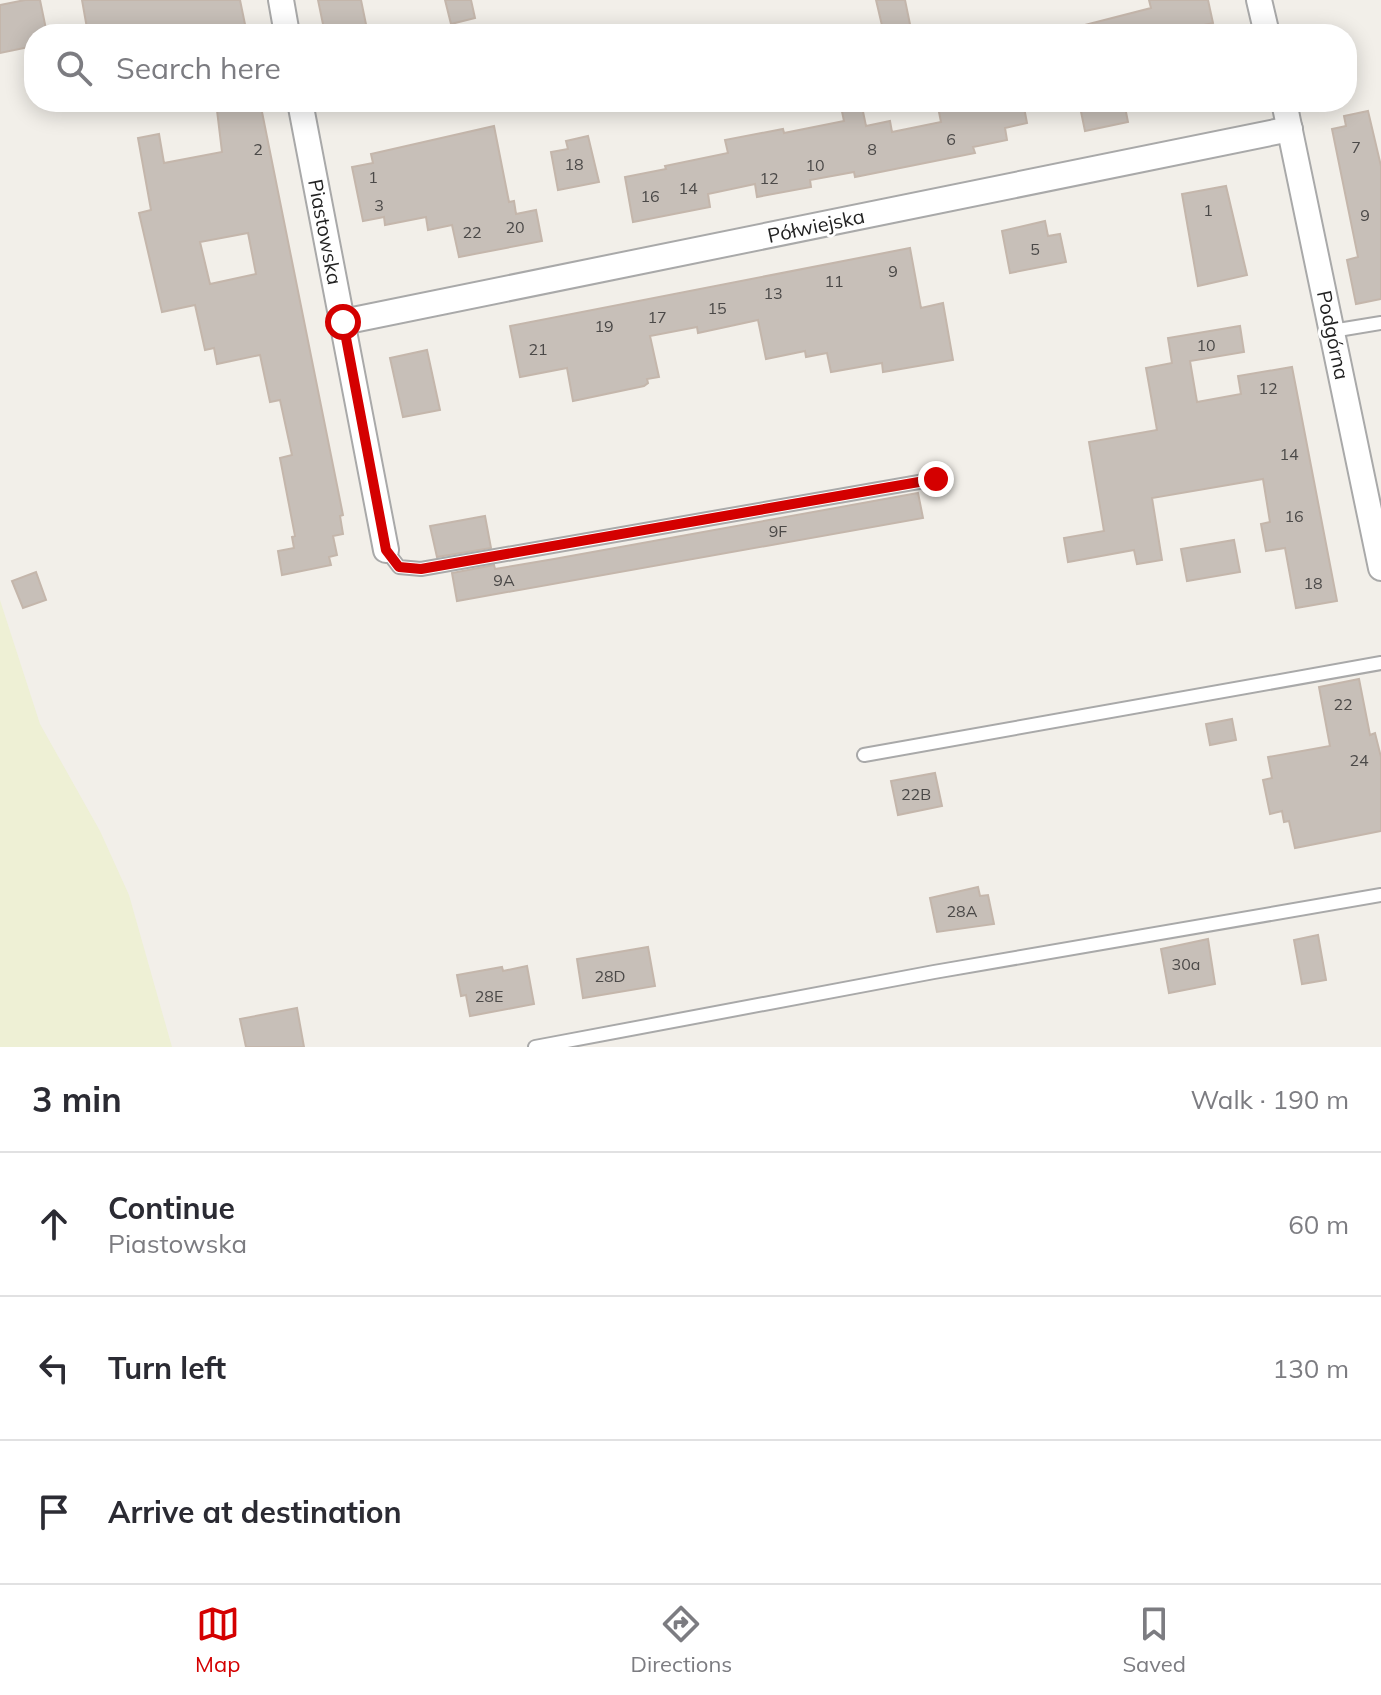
<!DOCTYPE html>
<meta charset="utf-8">
<style>
:root{--surface:#fff;--page:#f7f7f7;--text:#2b2b33;--muted:#7c7c81;--line:#e1e1e2;--accent:#d40000}
body{margin:0;font-family:Mulish,sans-serif;background:var(--page);color:var(--text)}
.stop{position:absolute;width:24px;height:24px;margin:-18px;border:6px solid #d40000;border-radius:50%;background:#fff}
.stop.end{background:#d40000;border-color:#fff;box-shadow:0 2px 8px #0008}
.list{margin:0;padding:0;list-style:none}
h2{display:flex;justify-content:space-between;align-items:center;height:104px;margin:0;padding:0 32px;font-size:34px}
h2 small{font-size:26px;font-weight:400;color:var(--muted)}
.list li{display:grid;grid-template-columns:52px 1fr auto;gap:24px;align-items:center;box-sizing:border-box;height:144px;padding:0 32px;border-top:2px solid var(--line)}
.list b{display:block;font-size:30px;white-space:nowrap}
.list p{margin:0;font-size:26px;white-space:nowrap;color:var(--muted)}
.list em{font-size:26px;font-style:normal;color:var(--muted)}
.icon{flex:none;width:44px;height:44px;fill:none;stroke:currentColor;stroke-width:2;stroke-linecap:round;stroke-linejoin:round}
.map{position:relative;flex:none;width:1381px;height:1047px;overflow:hidden}
.search{position:absolute;background:var(--surface);box-shadow:0 4px 20px #0003;left:24px;right:24px;top:24px;height:88px;display:flex;align-items:center;gap:20px;box-sizing:border-box;padding:0 28px;border-radius:32px;color:var(--muted);font-size:30px}
.sheet{height:536px;background:var(--surface)}
nav{display:flex;justify-content:space-around;align-items:center;box-sizing:border-box;height:112px;border-top:2px solid var(--line);background:var(--surface);font-size:22px;color:var(--muted)}
nav a{display:grid;justify-items:center;gap:4px}
nav .on{color:var(--accent)}
.map>svg:first-child{display:block}
.farmland{fill:#eef0d5}
.building{fill:#c7bfb8;stroke:#c4b6ab;stroke-width:2;fill-rule:evenodd}
.lines{fill:none;stroke-linecap:round;stroke-linejoin:round}
.lane-casing{stroke:#a9a9a9;stroke-width:16}
.street-casing{stroke:#a9a9a9;stroke-width:28}
.lane{stroke:#fff;stroke-width:12}
.street{stroke:#fff;stroke-width:24}
.route{stroke:#d40000;stroke-width:10}
.labels{text-anchor:middle;stroke-width:6;stroke-linejoin:round;paint-order:stroke}
.number-label{font-size:16px;fill:#4b4948}
.street-label{font-size:20px;fill:#222;stroke:#fff}
</style>
<div class="map">
<svg width="1381" height="1047" viewBox="0 0 1381 1047">
<rect width="100%" height="100%" fill="#f2efe9"/>
<polygon class="farmland" points="0,600 40,724 100,831 129,895 172,1047 0,1047"/>
<g class="building">
<polygon points="25,0 40,0 47,34 34,34 34,46 0,53 0,5"/>
<polygon points="82,0 240,0 247,34 88,34"/>
<polygon points="318,0 361,0 368,34 325,34"/>
<polygon points="445,0 471,0 475,18 451,24"/>
<polygon points="876,0 905,0 912,34 884,34"/>
<polygon points="1149,0 1208,0 1213,23 1164,34 1078,34 1077,27 1151,8"/>
<path d="M216,102H260L343,515L340,516L343,534L333,536L337,555L329,557L331,565L282,575L278,551L294,548L292,537L295,536L280,458L292,455L280,400L270,402L260,355L217,364L214,348L205,350L195,305L162,312L139,213L151,210L138,138L159,134L164,163L222,152ZM248,233L256,274L210,284L200,242Z"/>
<polygon points="840,102 861,102 866,126 890,121 892,132 941,122 937,102 1023,102 1027,123 1005,128 1007,140 973,147 975,153 855,177 854,172 810,180 811,187 757,197 755,184 708,194 710,207 633,222 625,177 666,169 665,166 728,153 725,140 783,129 784,133 844,121"/>
<polygon points="1079,102 1124,102 1128,122 1085,131"/>
<polygon points="1368,111 1381,166 1381,299 1356,304 1347,260 1358,257 1332,129 1346,126 1344,116"/>
<polygon points="494,126 509,202 514,201 516,214 536,210 542,241 459,257 452,225 428,230 426,217 385,225 384,217 363,221 352,167 373,163 371,154"/>
<polygon points="588,136 599,182 558,190 551,152 568,149 566,141"/>
<polygon points="1226,186 1247,275 1198,286 1182,194"/>
<polygon points="1045,221 1048,236 1060,234 1066,262 1010,273 1002,231"/>
<polygon points="910,248 921,308 943,303 953,360 883,372 882,363 831,372 827,353 806,357 805,351 766,359 758,320 698,333 697,327 650,336 659,377 647,379 648,383 644,386 573,401 567,368 520,377 510,326"/>
<polygon points="1240,326 1244,352 1190,361 1197,402 1241,394 1238,376 1292,367 1337,601 1296,608 1285,548 1266,551 1261,524 1270,522 1263,479 1152,498 1162,560 1137,564 1134,550 1068,562 1064,538 1104,531 1089,442 1157,430 1146,368 1172,363 1168,338"/>
<polygon points="427,350 440,410 403,417 390,358"/>
<polygon points="918,493 923,518 457,601 452,573 494,565 495,569 554,559"/>
<polygon points="485,516 491,548 437,557 430,526"/>
<polygon points="1234,540 1240,572 1187,581 1181,549"/>
<polygon points="36,572 46,600 23,608 12,581"/>
<polygon points="1359,679 1370,735 1375,733 1381,757 1381,831 1295,848 1289,821 1284,822 1282,811 1270,814 1263,780 1272,778 1268,757 1330,746 1319,687"/>
<polygon points="1232,719 1236,740 1210,745 1206,724"/>
<polygon points="935,773 942,806 898,815 891,781"/>
<polygon points="978,887 980,896 988,895 994,924 937,932 930,898"/>
<polygon points="1318,935 1326,980 1302,984 1294,940"/>
<polygon points="1208,939 1215,984 1169,993 1161,949"/>
<polygon points="648,947 655,986 583,998 577,959"/>
<polygon points="527,966 534,1004 470,1016 466,995 461,996 457,975 502,967 503,971"/>
<polygon points="297,1008 304,1047 246,1047 240,1019"/>
</g>
<g class="lines">
<g class="lane-casing">
<g id="lane">
<polyline points="1332,331 1381,323"/>
<polyline points="386,550 399,567 421,569 936,479"/>
<polyline points="864,755 1381,663"/>
<polyline points="535,1047 934,972 1381,895"/>
</g>
</g>
<g class="street-casing">
<g id="street">
<polyline points="281,0 287,34"/>
<polyline points="1259,0 1267,34"/>
<polyline points="300,102 386,550"/>
<polyline points="1284,102 1381,568"/>
<polyline points="343,322 1290,129"/>
</g>
</g>
<use href="#lane" class="lane"/>
<use href="#street" class="street"/>
</g>
<g class="lines">
<polyline class="route" points="343,322 386,550 399,567 421,569 936,479"/>
</g>
<g class="labels">
<g class="number-label">
<text x="951" y="145">6</text>
<text x="1356" y="153">7</text>
<text x="258" y="155">2</text>
<text x="872" y="155">8</text>
<text x="574" y="170">18</text>
<text x="815" y="171">10</text>
<text x="373" y="183">1</text>
<text x="769" y="184">12</text>
<text x="688" y="194">14</text>
<text x="650" y="202">16</text>
<text x="379" y="211">3</text>
<text x="1208" y="216">1</text>
<text x="1365" y="221">9</text>
<text x="515" y="233">20</text>
<text x="472" y="238">22</text>
<text x="1035" y="255">5</text>
<text x="893" y="277">9</text>
<text x="834" y="287">11</text>
<text x="773" y="299">13</text>
<text x="717" y="314">15</text>
<text x="657" y="323">17</text>
<text x="604" y="332">19</text>
<text x="1206" y="351">10</text>
<text x="538" y="355">21</text>
<text x="1268" y="394">12</text>
<text x="1289" y="460">14</text>
<text x="1294" y="522">16</text>
<text x="778" y="537">9F</text>
<text x="504" y="586">9A</text>
<text x="1313" y="589">18</text>
<text x="1343" y="710">22</text>
<text x="1359" y="766">24</text>
<text x="916" y="800">22B</text>
<text x="962" y="917">28A</text>
<text x="1186" y="970">30a</text>
<text x="610" y="982">28D</text>
<text x="489" y="1002">28E</text>
</g>
<g class="street-label">
<text transform="translate(816 226) rotate(-12)" y="7">Półwiejska</text>
<text transform="translate(325 232) rotate(79)" y="7">Piastowska</text>
<text transform="translate(1333 335) rotate(78)" y="7">Podgórna</text>
</g>
</g>
</svg>
<div class="stop" style="left:343px;top:322px"></div>
<div class="stop end" style="left:936px;top:479px"></div>
<div class="search"><svg class="icon" aria-label="search" viewBox="0 0 24 24"><circle cx="10" cy="10" r="6"/><path d="M15 15l6 6"/></svg>Search here</div>
</div>
<section class="sheet">
<h2>3 min<small>Walk · 190 m</small></h2>
<ul class="list">
<li><svg class="icon" aria-label="ahead" viewBox="0 0 24 24"><path d="M12 20V5M6 11l6-6 6 6"/></svg><div><b>Continue</b><p>Piastowska</p></div><em>60 m</em></li>
<li><svg class="icon" aria-label="left" viewBox="0 0 24 24"><path d="M17 20v-9H6M10 6l-5 5 5 5"/></svg><div><b>Turn left</b></div><em>130 m</em></li>
<li><svg class="icon" aria-label="arrive" viewBox="0 0 24 24"><path d="M6 21V4h12l-3 4 3 4H6"/></svg><div><b>Arrive at destination</b></div></li>
</ul>
</section>
<nav>
<a class="on"><svg class="icon" aria-label="map" viewBox="0 0 24 24"><path d="M3 6l6-2 6 2 6-2v14l-6 2-6-2-6 2zM9 4v14M15 6v14"/></svg>Map</a>
<a><svg class="icon" aria-label="directions" viewBox="0 0 24 24"><path d="M12 3l9 9-9 9-9-9zM9 14v-3h6M13 9l2 2-2 2"/></svg>Directions</a>
<a><svg class="icon" aria-label="saved" viewBox="0 0 24 24"><path d="M7 4h10v16l-5-4-5 4z"/></svg>Saved</a>
</nav>
